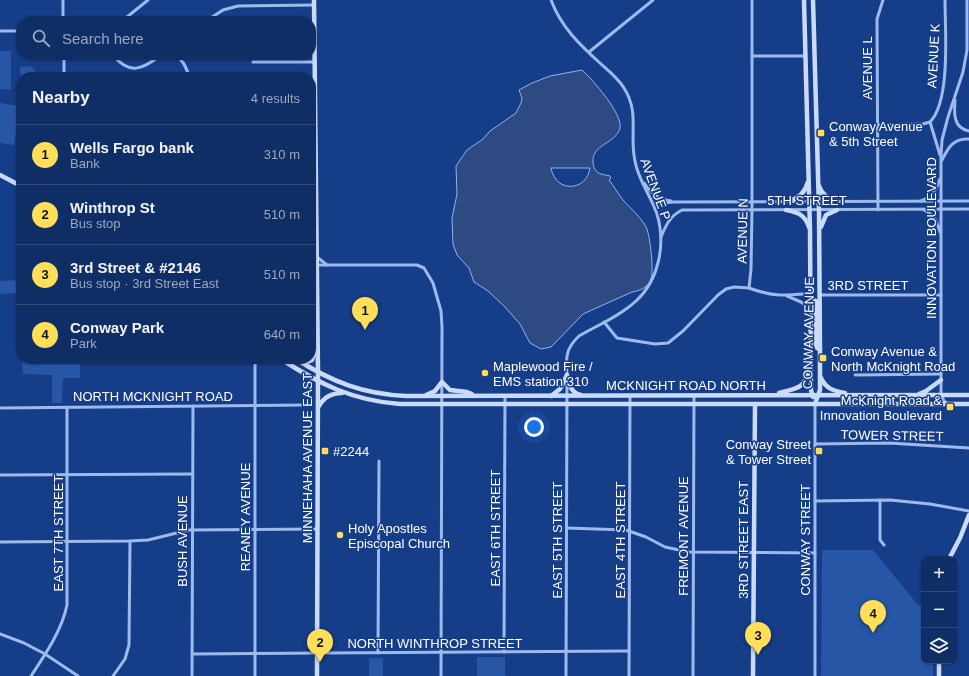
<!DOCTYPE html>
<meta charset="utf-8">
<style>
:root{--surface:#102e66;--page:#1e3a6f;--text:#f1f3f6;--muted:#9ca8bf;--line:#304a7a;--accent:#ffde5a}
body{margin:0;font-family:Helvetica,sans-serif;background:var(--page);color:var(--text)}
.controls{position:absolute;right:12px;bottom:12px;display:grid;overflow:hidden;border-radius:8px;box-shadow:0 1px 3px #0004}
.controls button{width:36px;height:36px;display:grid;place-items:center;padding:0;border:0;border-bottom:1px solid var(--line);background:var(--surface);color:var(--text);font:20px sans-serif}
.you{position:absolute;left:534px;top:427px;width:14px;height:14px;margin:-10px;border:3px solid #fff;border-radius:50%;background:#1a73e8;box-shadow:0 0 0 6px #1a73e833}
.badge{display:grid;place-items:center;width:26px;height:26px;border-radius:50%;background:var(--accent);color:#111;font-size:13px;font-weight:700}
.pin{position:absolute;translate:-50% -33px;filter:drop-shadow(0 1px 2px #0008)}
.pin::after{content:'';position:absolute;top:21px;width:14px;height:12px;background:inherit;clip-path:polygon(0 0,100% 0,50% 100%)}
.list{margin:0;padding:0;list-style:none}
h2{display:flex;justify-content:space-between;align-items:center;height:52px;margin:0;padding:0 16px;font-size:17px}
h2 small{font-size:13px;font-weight:400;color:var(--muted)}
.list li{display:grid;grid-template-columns:26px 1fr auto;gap:12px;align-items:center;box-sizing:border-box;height:60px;padding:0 16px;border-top:1px solid var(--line)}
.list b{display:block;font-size:15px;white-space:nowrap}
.list p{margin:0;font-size:13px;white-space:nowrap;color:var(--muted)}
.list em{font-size:13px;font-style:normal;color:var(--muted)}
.icon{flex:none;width:22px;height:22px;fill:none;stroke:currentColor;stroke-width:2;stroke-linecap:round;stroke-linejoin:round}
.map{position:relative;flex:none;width:969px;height:676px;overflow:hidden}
.search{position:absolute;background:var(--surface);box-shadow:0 1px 3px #0004;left:16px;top:16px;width:300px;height:44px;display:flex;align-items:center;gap:10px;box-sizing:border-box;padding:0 14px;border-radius:16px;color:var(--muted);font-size:15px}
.panel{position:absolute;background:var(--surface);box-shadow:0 1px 3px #0004;left:16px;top:72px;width:300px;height:292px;border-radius:16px}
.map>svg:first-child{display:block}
.green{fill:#2856a7}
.water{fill:#2d4a82;stroke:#8fb4f1;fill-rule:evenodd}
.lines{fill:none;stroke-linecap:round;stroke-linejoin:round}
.street{stroke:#9dbaee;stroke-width:3}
.secondary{stroke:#cadbfa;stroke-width:4.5}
.poi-dot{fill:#ffde5a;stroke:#163d88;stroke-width:1.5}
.labels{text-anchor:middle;stroke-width:3;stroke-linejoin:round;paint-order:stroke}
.street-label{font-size:13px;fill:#fff;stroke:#163d88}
.poi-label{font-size:13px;fill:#fff;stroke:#163d88;text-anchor:start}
</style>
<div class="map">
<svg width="969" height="676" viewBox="0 0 969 676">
<rect width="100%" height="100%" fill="#163d88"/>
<g class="green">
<polygon points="0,51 11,51 11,90 0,89"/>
<polygon points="30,66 35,70 36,77 21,77 20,67"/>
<polygon points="0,103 20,106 14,145 0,143"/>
<polygon points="14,280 19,284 21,284 21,293 0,294 0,281"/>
<polygon points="22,359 80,359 80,378 63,378 62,403 52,403 52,375 23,374"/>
<polygon points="822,550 873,550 918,605 924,606 924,661 933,661 933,676 821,676"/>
<polygon points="477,657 505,657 505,675 507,676 477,676"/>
<rect x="369" y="658" width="14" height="18"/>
</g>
<path class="water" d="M582,70C592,79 623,114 620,128C616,144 591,144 593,163C594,174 601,174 610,176L611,178L609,180C614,186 618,194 623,200C631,209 642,218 647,229C650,238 655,274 650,282C646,288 639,291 632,292L583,314L551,347L541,349L530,343L520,324L504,306L488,291L474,282L469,268L457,255L453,244L452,218L457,194L456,166L467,150L483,139L490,131L516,113L521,103L522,98L519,90L532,83L550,76ZM551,168H590C587,191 556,194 551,168Z"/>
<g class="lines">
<g class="street">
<polyline points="63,0 63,21"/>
<path d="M551,0C561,27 580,45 601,64C609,71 618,78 624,88C640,113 629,135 635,161C638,180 651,196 657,214C666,244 659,280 636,301C620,316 598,325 579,336C565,349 566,358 567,376"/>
<polyline points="122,21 148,0"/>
<polyline points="206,21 223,10 238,6 314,5"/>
<polyline points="0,31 21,31"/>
<polyline points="589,52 653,0"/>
<polyline points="64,55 64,77"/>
<path d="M113,55C130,76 143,69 161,55"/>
<polyline points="177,55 184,64 190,77"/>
<polyline points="752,56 805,56"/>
<polyline points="253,62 315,62"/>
<path d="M955,100C954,113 953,128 969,131"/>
<polyline points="877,125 923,124 930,122"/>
<path d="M940,155L930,122C951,101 945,29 945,0"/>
<path d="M942,160C948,148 953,138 969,139"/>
<path d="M644,183C652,194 658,199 671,201"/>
<path d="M921,201C933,196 935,192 940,179"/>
<polyline points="655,209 664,203 673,202 969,201"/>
<polyline points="878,210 877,19 883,0"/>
<path d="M924,210C935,215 937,222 940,232"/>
<path d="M661,237C666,225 670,216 682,210L969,209"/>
<polyline points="317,257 327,265"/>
<polyline points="317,265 417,265 424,268 433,283 441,311 442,327 441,676"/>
<path d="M749,288C773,297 786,296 811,293"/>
<polyline points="820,295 941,295"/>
<polyline points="787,296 801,302 811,309"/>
<polyline points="604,322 617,338 655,344 668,343 683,331 718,295 726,289 734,287 749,288 751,269 752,210 752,0"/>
<polyline points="855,375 941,374"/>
<polyline points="948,404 944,401 941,395 941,156 942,140 948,117 963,72 967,50 967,0"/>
<polyline points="0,408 306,405"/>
<polyline points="815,444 889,443 969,448"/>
<polyline points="0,475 193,474"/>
<polyline points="880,500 880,540 884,545"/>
<polyline points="815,501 890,500 930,504 969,511"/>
<polyline points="567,528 626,530 646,537 665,547 689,552 815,553"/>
<polyline points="0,542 130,541 148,540 189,530 317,529"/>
<polyline points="0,634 24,643 45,654 78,676"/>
<polyline points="504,652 505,396"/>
<polyline points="378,653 379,461"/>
<polyline points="192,654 629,651"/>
<path d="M31,676C45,655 62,630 67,605V407"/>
<polyline points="113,676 125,659 129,645 130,541"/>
<polyline points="192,676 193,406"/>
<polyline points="255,676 255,365 257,359"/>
<polyline points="566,676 567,382"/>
<polyline points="629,676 630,396"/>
<polyline points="693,676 694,396"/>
<polyline points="815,676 815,404"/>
</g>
<g class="secondary">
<polyline points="314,0 318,373 317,676"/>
<polyline points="804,0 810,231 811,390 813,397"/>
<polyline points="813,0 819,210 820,349 820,390 815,404"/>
<polyline points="0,175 21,186"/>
<path d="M819,186C822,195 828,198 837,201"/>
<path d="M790,201C800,198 805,192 808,182"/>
<path d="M786,210C798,212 805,215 809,227"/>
<polyline points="821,227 826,215 837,210"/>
<polyline points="811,299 816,301 816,344 817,348 820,349"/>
<path d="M281,359C319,384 354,401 400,404H969"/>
<path d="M296,359C332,382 363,394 406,396L969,395"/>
<polyline points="300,361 306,362 312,360 316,350"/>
<path d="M567,375C568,384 571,393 581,395"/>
<path d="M821,378C826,389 834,391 845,393"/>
<path d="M779,393C804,387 807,386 808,361"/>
<polyline points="919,394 926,391 941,380"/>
<polyline points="426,395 435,391 442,382 450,390 467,392 472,394"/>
<polyline points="551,396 560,389 567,375"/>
<path d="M319,406C324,397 331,393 342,393"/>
<polyline points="949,559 960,538 969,515"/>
<polyline points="753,676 755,404"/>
<polyline points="939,676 939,661"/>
</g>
</g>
<g class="poi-dot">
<rect x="817" y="129" width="8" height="8" rx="2"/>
<rect x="819" y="354" width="8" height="8" rx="2"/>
<circle cx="485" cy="373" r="4"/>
<rect x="946" y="403" width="8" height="8" rx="2"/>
<rect x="321" y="447" width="8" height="8" rx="2"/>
<rect x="815" y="447" width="8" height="8" rx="2"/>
<circle cx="340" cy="535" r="4"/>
</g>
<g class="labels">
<g class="street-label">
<text transform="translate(933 56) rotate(-87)" y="5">AVENUE K</text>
<text transform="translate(867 68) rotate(-90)" y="5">AVENUE L</text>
<text transform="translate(656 189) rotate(70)" y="5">AVENUE P</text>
<text x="807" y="205">5TH STREET</text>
<text transform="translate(742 231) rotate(-89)" y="5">AVENUE N</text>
<text transform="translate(931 238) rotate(-90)" y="5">INNOVATION BOULEVARD</text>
<text x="868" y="290">3RD STREET</text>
<text transform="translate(808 333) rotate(-89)" y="5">CONWAY AVENUE</text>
<text x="686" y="390">MCKNIGHT ROAD NORTH</text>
<text x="153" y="401">NORTH MCKNIGHT ROAD</text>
<text transform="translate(892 435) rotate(1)" y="5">TOWER STREET</text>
<text transform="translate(307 458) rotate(-90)" y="5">MINNEHAHA AVENUE EAST</text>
<text transform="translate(245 517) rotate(-90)" y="5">REANEY AVENUE</text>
<text transform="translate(495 528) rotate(-90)" y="5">EAST 6TH STREET</text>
<text transform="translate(58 533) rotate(-90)" y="5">EAST 7TH STREET</text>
<text transform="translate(683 536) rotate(-90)" y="5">FREMONT AVENUE</text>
<text transform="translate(557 540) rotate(-90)" y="5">EAST 5TH STREET</text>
<text transform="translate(620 540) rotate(-90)" y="5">EAST 4TH STREET</text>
<text transform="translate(743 540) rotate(-90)" y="5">3RD STREET EAST</text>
<text transform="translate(805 540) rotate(-90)" y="5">CONWAY STREET</text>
<text transform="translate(182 541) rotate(-90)" y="5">BUSH AVENUE</text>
<text x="435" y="648">NORTH WINTHROP STREET</text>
</g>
<g class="poi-label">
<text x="829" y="131">Conway Avenue<tspan x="829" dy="15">&amp; 5th Street</tspan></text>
<text x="831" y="356">Conway Avenue &amp;<tspan x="831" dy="15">North McKnight Road</tspan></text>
<text x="493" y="371">Maplewood Fire /<tspan x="493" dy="15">EMS station 310</tspan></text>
<text x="942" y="405" text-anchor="end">McKnight Road &amp;<tspan x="942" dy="15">Innovation Boulevard</tspan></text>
<text x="811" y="449" text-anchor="end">Conway Street<tspan x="811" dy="15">&amp; Tower Street</tspan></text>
<text x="333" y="456">#2244</text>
<text x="348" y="533">Holy Apostles<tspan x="348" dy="15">Episcopal Church</tspan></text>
</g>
</g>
</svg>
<div class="controls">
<button>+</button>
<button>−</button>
<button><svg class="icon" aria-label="layers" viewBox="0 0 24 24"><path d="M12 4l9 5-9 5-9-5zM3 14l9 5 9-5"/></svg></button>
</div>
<div class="you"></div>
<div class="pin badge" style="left:365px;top:330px">1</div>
<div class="pin badge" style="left:320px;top:662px">2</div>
<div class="pin badge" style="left:758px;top:655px">3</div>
<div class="pin badge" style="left:873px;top:633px">4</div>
<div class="search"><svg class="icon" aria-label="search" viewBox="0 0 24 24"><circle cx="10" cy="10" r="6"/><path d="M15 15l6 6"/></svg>Search here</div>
<section class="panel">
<h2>Nearby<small>4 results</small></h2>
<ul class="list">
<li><span class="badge">1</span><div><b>Wells Fargo bank</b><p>Bank</p></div><em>310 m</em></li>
<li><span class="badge">2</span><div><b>Winthrop St</b><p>Bus stop</p></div><em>510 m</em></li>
<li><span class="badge">3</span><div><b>3rd Street &amp; #2146</b><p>Bus stop · 3rd Street East</p></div><em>510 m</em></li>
<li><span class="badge">4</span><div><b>Conway Park</b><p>Park</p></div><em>640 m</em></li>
</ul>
</section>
</div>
